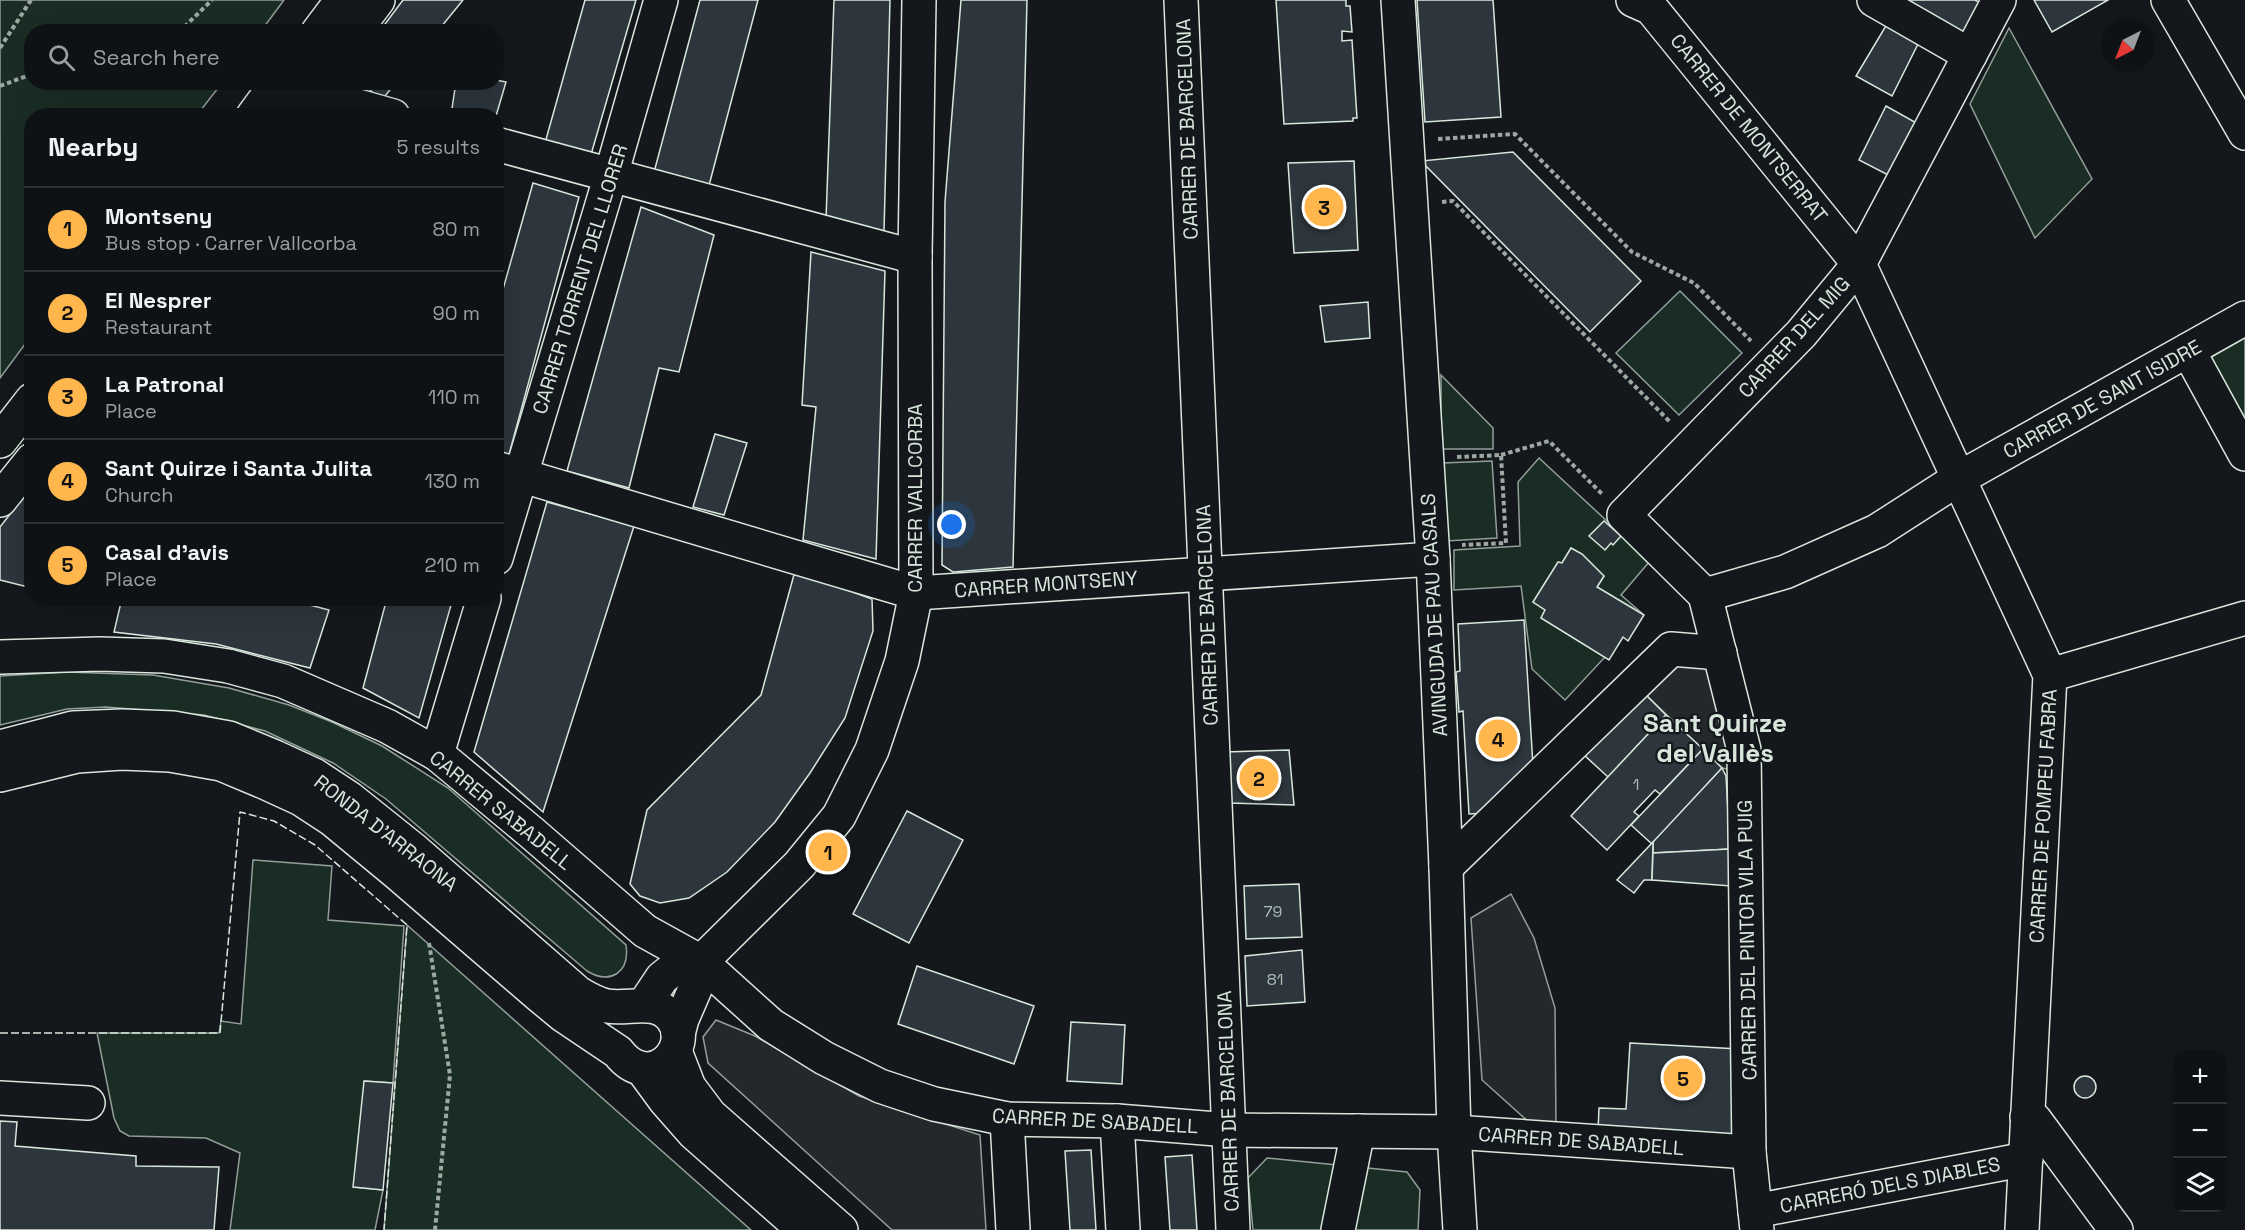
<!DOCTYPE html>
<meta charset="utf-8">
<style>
:root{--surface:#0f1215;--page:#181b1e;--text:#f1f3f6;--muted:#9b9ea0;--line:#2f3234;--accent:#ffb74d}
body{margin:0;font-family:"Space Grotesk",sans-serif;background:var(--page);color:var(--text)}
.controls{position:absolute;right:18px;bottom:18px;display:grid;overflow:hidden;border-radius:12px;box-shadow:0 6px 24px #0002}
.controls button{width:54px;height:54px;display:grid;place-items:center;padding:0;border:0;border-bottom:2px solid var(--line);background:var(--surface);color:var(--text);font:30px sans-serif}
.compass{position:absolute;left:2101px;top:18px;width:54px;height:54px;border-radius:50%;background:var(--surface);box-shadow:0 6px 24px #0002;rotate:222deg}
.you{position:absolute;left:952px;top:525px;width:21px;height:21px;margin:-15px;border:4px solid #fff;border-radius:50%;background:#1a73e8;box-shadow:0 0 0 9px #1a73e833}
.badge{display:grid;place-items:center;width:39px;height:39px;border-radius:50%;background:var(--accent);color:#111;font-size:20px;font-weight:700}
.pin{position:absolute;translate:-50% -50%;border:3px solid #fff;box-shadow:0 2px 6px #0006}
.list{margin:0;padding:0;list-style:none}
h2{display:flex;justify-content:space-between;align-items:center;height:78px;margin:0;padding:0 24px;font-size:26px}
h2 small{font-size:20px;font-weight:400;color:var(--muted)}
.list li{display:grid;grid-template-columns:39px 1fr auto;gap:18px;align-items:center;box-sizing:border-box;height:84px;padding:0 24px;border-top:2px solid var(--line)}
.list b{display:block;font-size:22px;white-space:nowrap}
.list p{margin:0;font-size:20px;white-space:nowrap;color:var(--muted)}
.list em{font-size:20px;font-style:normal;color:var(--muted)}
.icon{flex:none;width:33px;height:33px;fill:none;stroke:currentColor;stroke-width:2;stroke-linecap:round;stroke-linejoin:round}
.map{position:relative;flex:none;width:2245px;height:1230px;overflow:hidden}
.search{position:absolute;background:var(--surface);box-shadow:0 6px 24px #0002;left:24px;top:24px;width:480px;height:66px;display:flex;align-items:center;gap:15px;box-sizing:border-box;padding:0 21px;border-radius:24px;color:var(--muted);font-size:22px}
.panel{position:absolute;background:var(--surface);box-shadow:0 6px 24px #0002;left:24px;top:108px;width:480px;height:498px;border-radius:24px}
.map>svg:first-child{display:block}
.green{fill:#1a2d24;stroke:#939e99;stroke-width:1.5}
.parking{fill:#24282b;stroke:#939e99;stroke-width:1.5}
.building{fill:#2c363c;stroke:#d8e6dc;stroke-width:1.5}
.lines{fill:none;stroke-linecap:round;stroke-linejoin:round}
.minor-casing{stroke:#d8e6dc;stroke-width:36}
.path{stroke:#9da8a2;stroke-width:4;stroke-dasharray:4.5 3;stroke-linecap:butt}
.minor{stroke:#14181c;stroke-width:33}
.fence{stroke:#d8e6dc;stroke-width:1.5;stroke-dasharray:8 3;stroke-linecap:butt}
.labels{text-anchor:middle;stroke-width:4.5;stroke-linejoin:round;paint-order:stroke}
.number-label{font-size:16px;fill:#adbab4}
.street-label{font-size:20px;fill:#d8e6dc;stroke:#14181c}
.district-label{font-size:26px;font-weight:bold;fill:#d8e6dc;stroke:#14181c}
</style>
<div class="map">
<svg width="2245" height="1230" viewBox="0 0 2245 1230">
<rect width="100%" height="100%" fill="#14181c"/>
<g class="green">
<polygon points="0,0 284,0 261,31 32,32 32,82 222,83 197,115 32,116 31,336 0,378"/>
<polygon points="2009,28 2092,179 2035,238 1970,104"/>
<polygon points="1680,291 1742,353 1679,415 1616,353"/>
<polygon points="2245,338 2245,433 2206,360"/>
<polygon points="1441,375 1493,428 1493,449 1441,449"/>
<polygon points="1539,458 1650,561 1621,595 1644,615 1597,587 1604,576 1582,554 1571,548 1562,563 1558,562 1533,602 1545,610 1541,618 1605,657 1565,700 1532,669 1521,586 1454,590 1454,550 1520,546 1518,482"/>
<polygon points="1492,461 1497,538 1446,541 1442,463"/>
<path d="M66,672L153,675L229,688L289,705L332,722L382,746L448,788L626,945C630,973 610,985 587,971L386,799L333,763L265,731L204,715L106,707L67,709L0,725V676Z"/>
<polygon points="253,860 332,866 328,920 404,926 393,1083 365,1081 354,1187 383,1190 375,1230 230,1230 240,1153 206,1138 129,1136 120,1131 114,1118 97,1033 219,1033 221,1021 241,1024"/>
<polygon points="407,925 751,1230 384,1230"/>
<polygon points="1267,1158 1407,1172 1420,1190 1418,1230 1253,1230 1248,1178"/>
</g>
<g class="parking">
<polygon points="1678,662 1709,667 1733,770 1722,768 1643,692"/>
<polygon points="1511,894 1534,938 1555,1008 1556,1126 1530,1123 1482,1080 1471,918"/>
<polygon points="716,1020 755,1036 859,1096 980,1135 986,1230 892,1230 708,1063 703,1037"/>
</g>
<g class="building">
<polygon points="403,0 463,0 437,32 379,32"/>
<polygon points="585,0 636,0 590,158 545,143"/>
<polygon points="700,0 758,0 707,193 653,176"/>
<polygon points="834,0 890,0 884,231 826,219"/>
<polygon points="961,0 1027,0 1013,567 953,572 942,565 945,202"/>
<polygon points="1276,0 1346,0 1346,6 1350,6 1352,32 1342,31 1342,41 1352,40 1357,118 1353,118 1353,121 1284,124"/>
<polygon points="1417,0 1493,0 1501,117 1425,122"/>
<polygon points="1895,0 1975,0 1983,4 1960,46"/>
<polygon points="2034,0 2108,0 2052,32"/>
<polygon points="1887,24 1919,42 1892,96 1856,76"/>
<polygon points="496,80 506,82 496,116 451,115 456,82 496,82"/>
<polygon points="360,82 396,82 382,100"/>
<polygon points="1886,106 1920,125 1892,177 1859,160"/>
<polygon points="1513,152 1641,281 1590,332 1421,161"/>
<polygon points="1354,161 1358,250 1294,253 1288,163"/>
<polygon points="533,183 579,197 508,458 496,454 496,314"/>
<polygon points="641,207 714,235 679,372 659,368 629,488 567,471"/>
<polygon points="811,252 885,271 876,559 803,540 816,407 802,405"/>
<polygon points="1368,302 1370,338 1325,342 1320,306"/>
<polygon points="715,434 747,443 724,515 693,507"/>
<polygon points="32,486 32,588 0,580 0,527"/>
<polygon points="547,502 634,526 543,812 474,752"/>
<polygon points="1604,521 1621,536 1613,545 1611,543 1605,550 1589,536"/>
<polygon points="1571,548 1582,554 1604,576 1597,587 1644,615 1628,641 1623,637 1609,660 1541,618 1545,610 1533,602 1558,562 1562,563"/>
<polygon points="795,571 872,599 873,631 845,718 810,773 775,822 727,872 689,898 660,903 640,896 630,884 647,810 761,695"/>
<polygon points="122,598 283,598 329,610 310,668 216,644 114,632"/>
<polygon points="387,598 453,598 419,718 363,688"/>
<polygon points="1524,620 1533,766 1488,813 1469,814 1463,711 1459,712 1456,672 1460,671 1458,624"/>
<polygon points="1643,692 1666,715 1608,777 1584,755"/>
<polygon points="1666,715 1703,749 1660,794 1655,790 1634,812 1639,816 1607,850 1571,816"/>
<polygon points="1703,749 1722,768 1652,844 1631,825"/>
<polygon points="1289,750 1294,805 1228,803 1225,752"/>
<polygon points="1722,768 1726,776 1730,849 1653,853 1653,842"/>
<polygon points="907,811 963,840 909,943 853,914"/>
<polygon points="1653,842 1652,880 1644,880 1634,893 1617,880"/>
<polygon points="1730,849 1731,886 1652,880 1653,853"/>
<polygon points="1299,884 1302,937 1246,939 1244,886"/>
<polygon points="1302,950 1305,1002 1247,1006 1245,956"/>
<polygon points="917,966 1034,1006 1014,1064 898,1024"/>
<polygon points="1071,1022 1125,1025 1122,1084 1067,1081"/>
<polygon points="1630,1043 1739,1049 1735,1138 1598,1131 1599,1108 1626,1109"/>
<circle cx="2085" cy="1087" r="11"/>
<polygon points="364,1081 393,1083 383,1190 353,1187"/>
<polygon points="0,1121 17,1122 15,1146 136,1156 136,1166 219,1167 214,1230 0,1230"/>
<polygon points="1091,1150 1096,1230 1070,1230 1065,1151"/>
<polygon points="1192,1155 1197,1230 1170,1230 1165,1157"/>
</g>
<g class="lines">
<g class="minor-casing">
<g id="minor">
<polyline points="1181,0 1233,1230"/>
<polyline points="1398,0 1433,559 1446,867 1454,1132 1460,1230"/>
<polyline points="1633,0 1651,8 1859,264 2050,675 2022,1230"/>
<polyline points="1874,0 1970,55"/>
<polyline points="2168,0 2245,133"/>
<polyline points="318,32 342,0"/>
<polyline points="354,32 378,0"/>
<polyline points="308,92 393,116"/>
<polyline points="253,116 278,82"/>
<polyline points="291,116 316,82"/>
<polyline points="496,144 915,257"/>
<polyline points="2188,350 2245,454"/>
<polyline points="0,441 32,400"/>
<polyline points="496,468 916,593 1433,559"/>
<polyline points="0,500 32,460"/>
<polyline points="496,558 611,175 661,0"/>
<polyline points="1705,595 1624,515 1801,334 1859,264 1999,0"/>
<polyline points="1705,595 1744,750 1749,1152 1757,1230"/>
<polyline points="1705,595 1785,572 1877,531 1958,479 2245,318"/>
<polyline points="0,657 99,654 164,656 228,666 283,681 387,726 437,754 532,833 645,931 701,962 771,1025 824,1058 880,1086 934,1104 1007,1119 1117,1121 1229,1130 1454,1132 1749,1152"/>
<polyline points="2050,675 2245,618"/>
<path d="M0,747L73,728L122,726L173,728L229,738L275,757L314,775L349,798L414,850L578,993C588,999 596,1004 607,1006C629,1010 656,997 672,1018C695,1048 650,1094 618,1052L563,1015L540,996L396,872L333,820L301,799L264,782L221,764L170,755L122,753L77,756L0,775"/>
<polyline points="437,754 484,598"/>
<polyline points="1446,867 1671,649 1720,653"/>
<polyline points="644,1005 662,978 677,966 701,962 799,865 839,816 872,750 902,661 916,593 915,257 919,0"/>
<polyline points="678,1034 682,1019 698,982 701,962"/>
<polyline points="675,1051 689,1087 710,1115 841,1230"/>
<polyline points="643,1070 665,1100 694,1133 804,1230"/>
<polyline points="0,1098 88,1103"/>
<polyline points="2027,1117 2035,1120 2116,1230"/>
<polyline points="1007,1119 1013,1230"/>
<polyline points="1117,1121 1123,1230"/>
<polyline points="1755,1211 2026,1159"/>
<polyline points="1338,1230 1358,1131"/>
</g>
</g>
<g class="path">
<polyline points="179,32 212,0"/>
<polyline points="0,48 31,0"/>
<polyline points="0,86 32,74"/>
<polyline points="1438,139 1515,134 1632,252 1694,283 1751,341"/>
<polyline points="1442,202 1453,201 1671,423"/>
<polyline points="1501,455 1549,441 1602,494"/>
<polyline points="1457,457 1501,455 1506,543 1462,545"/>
<polyline points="429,943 450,1075 435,1230"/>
</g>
<use href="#minor" class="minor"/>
<polyline class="fence" points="0,1033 220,1033 240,812 274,821 315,845 407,925 384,1230"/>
</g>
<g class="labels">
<g class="number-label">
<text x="1636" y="790">1</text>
<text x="1273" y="917">79</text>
<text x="1275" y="985">81</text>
</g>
<g class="street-label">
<text transform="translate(1749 128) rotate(51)" y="7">CARRER DE MONTSERRAT</text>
<text transform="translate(1187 129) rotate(-92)" y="7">CARRER DE BARCELONA</text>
<text transform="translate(580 279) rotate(-73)" y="7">CARRER TORRENT DEL LLORER</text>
<text transform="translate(1794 337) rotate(-48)" y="7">CARRER DEL MIG</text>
<text transform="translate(2102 399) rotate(-29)" y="7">CARRER DE SANT ISIDRE</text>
<text transform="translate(915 498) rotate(-90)" y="7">CARRER VALLCORBA</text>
<text transform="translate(1046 584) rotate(-4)" y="7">CARRER MONTSENY</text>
<text transform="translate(1207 615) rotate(-92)" y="7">CARRER DE BARCELONA</text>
<text transform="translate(1434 615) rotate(-93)" y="7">AVINGUDA DE PAU CASALS</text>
<text transform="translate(501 810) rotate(39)" y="7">CARRER SABADELL</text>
<text transform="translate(2043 816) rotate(-87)" y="7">CARRER DE POMPEU FABRA</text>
<text transform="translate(386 833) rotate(38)" y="7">RONDA D'ARRAONA</text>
<text transform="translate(1747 940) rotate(-91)" y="7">CARRER DEL PINTOR VILA PUIG</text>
<text transform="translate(1228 1101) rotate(-92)" y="7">CARRER DE BARCELONA</text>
<text transform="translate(1095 1121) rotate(3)" y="7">CARRER DE SABADELL</text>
<text transform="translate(1581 1141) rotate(4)" y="7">CARRER DE SABADELL</text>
<text transform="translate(1890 1185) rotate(-11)" y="7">CARRERÓ DELS DIABLES</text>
</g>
<g class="district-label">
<text x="1715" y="732">Sant Quirze<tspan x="1715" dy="30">del Vallès</tspan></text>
</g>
</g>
</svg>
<div class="controls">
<button>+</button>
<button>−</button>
<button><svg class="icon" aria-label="layers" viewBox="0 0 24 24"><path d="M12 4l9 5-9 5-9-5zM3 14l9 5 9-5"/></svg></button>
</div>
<svg class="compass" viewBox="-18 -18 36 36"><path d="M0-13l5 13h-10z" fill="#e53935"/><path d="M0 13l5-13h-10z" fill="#9b9ea0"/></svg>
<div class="you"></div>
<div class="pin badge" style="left:828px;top:852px">1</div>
<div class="pin badge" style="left:1259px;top:778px">2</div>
<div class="pin badge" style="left:1324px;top:207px">3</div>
<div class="pin badge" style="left:1498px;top:739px">4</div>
<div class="pin badge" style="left:1683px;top:1078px">5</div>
<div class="search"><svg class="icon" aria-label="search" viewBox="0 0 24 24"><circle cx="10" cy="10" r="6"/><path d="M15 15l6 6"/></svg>Search here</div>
<section class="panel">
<h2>Nearby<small>5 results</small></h2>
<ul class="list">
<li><span class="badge">1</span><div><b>Montseny</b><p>Bus stop · Carrer Vallcorba</p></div><em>80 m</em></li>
<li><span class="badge">2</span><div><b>El Nesprer</b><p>Restaurant</p></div><em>90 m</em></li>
<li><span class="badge">3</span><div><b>La Patronal</b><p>Place</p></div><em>110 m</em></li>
<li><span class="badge">4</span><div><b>Sant Quirze i Santa Julita</b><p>Church</p></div><em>130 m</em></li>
<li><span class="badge">5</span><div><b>Casal d'avis</b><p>Place</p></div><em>210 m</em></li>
</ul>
</section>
</div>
